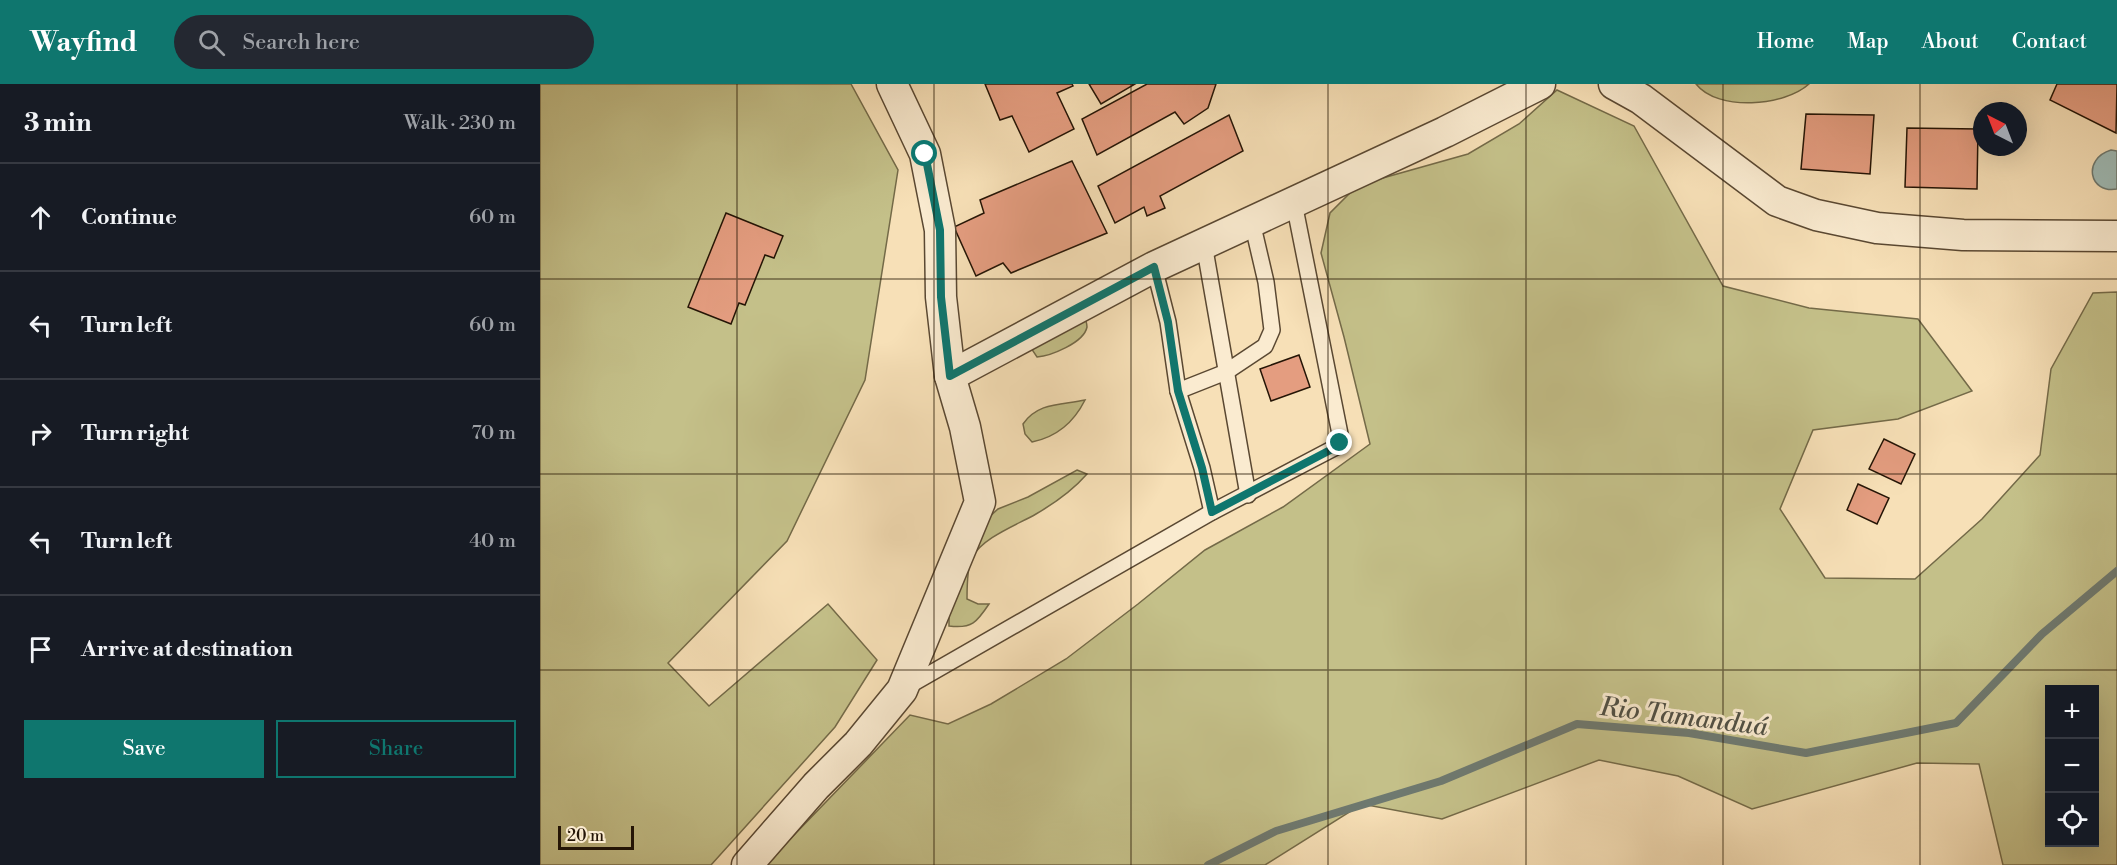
<!DOCTYPE html>
<meta charset="utf-8">
<style>
:root{--surface:#171b24;--page:#242831;--text:#f1f3f6;--muted:#9ea1a6;--line:#363941;--accent:#0f766e}
body{margin:0;font-family:"Libre Bodoni",serif;background:var(--page);color:var(--text)}
.controls{position:absolute;right:18px;bottom:18px;display:grid;overflow:hidden;border-radius:0px;box-shadow:0 6px 24px #0002}
.controls button{width:54px;height:54px;display:grid;place-items:center;padding:0;border:0;border-bottom:2px solid var(--line);background:var(--surface);color:var(--text);font:30px sans-serif}
.compass{position:absolute;left:1433px;top:18px;width:54px;height:54px;border-radius:50%;background:var(--surface);box-shadow:0 6px 24px #0002;rotate:318deg}
.scale{position:absolute;left:18px;bottom:15px;width:76px;box-sizing:border-box;padding-left:6px;border:3px solid #251506;border-top:0;font-size:16px;line-height:21px;white-space:nowrap;color:#251506;-webkit-text-stroke:4px #faebd0;paint-order:stroke}
.stop{position:absolute;width:18px;height:18px;margin:-14px;border:4px solid #0f766e;border-radius:50%;background:#fff}
.stop.end{background:#0f766e;border-color:#fff;box-shadow:0 2px 6px #0008}
.list{margin:0;padding:0;list-style:none}
h2{display:flex;justify-content:space-between;align-items:center;height:78px;margin:0;padding:0 24px;font-size:26px}
h2 small{font-size:20px;font-weight:400;color:var(--muted)}
.list li{display:grid;grid-template-columns:39px 1fr auto;gap:18px;align-items:center;box-sizing:border-box;height:108px;padding:0 24px;border-top:2px solid var(--line)}
.list b{display:block;font-size:22px;white-space:nowrap}
.list em{font-size:20px;font-style:normal;color:var(--muted)}
.actions{display:flex;gap:12px;padding:18px 24px}
.actions a{flex:1;padding:14px 0;border:2px solid var(--accent);border-radius:0px;text-align:center;font-size:21px;color:var(--accent)}
.actions .main{background:var(--accent);color:#fff}
.icon{flex:none;width:33px;height:33px;fill:none;stroke:currentColor;stroke-width:2;stroke-linecap:round;stroke-linejoin:round}
.map{position:relative;flex:none;width:1577px;height:781px;overflow:hidden}
header{display:flex;align-items:center;gap:36px;box-sizing:border-box;height:84px;padding:0 30px;background:var(--accent);color:#fff}
header strong{font-size:28px}
nav{display:flex;gap:33px;margin-inline-start:auto;font-size:21px}
.search{width:420px;height:54px;background:var(--page);display:flex;align-items:center;gap:15px;box-sizing:border-box;padding:0 21px;border-radius:33px;color:var(--muted);font-size:22px}
main{display:flex}
aside{flex:1;background:var(--surface)}
.map>svg:first-child{display:block}
.green{fill:#c4c089;stroke:#746a48;stroke-width:1.5;fill-rule:evenodd}
.water{fill:#9fbbb6;stroke:#6e7970;stroke-width:1.5}
.lines{fill:none;stroke-linecap:round;stroke-linejoin:round}
.stream{stroke:#6e7970;stroke-width:8}
.building{fill:#e49d80;stroke:#251506;stroke-width:1.5}
.service-casing{stroke:#5a4832;stroke-width:18}
.minor-casing{stroke:#5a4832;stroke-width:33}
.service{stroke:#faebd0;stroke-width:15}
.minor{stroke:#faebd0;stroke-width:30}
.route{stroke:#0f766e;stroke-width:8}
.grid{fill:none;stroke:#251506;stroke-width:1.5;stroke-opacity:0.55}
.labels{text-anchor:middle;stroke-width:6;stroke-linejoin:round;paint-order:stroke}
.water-label{font-size:26px;font-style:italic;fill:#504f44;stroke:#faebd0}
</style>
<header>
<strong>Wayfind</strong>
<div class="search"><svg class="icon" aria-label="search" viewBox="0 0 24 24"><circle cx="10" cy="10" r="6"/><path d="M15 15l6 6"/></svg>Search here</div>
<nav><a>Home</a><a>Map</a><a>About</a><a>Contact</a></nav>
</header>
<main>
<aside>
<h2>3 min<small>Walk · 230 m</small></h2>
<ul class="list">
<li><svg class="icon" aria-label="ahead" viewBox="0 0 24 24"><path d="M12 20V5M6 11l6-6 6 6"/></svg><div><b>Continue</b></div><em>60 m</em></li>
<li><svg class="icon" aria-label="left" viewBox="0 0 24 24"><path d="M17 20v-9H6M10 6l-5 5 5 5"/></svg><div><b>Turn left</b></div><em>60 m</em></li>
<li><svg class="icon" aria-label="right" viewBox="0 0 24 24"><path d="M7 20v-9h11M14 6l5 5-5 5"/></svg><div><b>Turn right</b></div><em>70 m</em></li>
<li><svg class="icon" aria-label="left" viewBox="0 0 24 24"><path d="M17 20v-9H6M10 6l-5 5 5 5"/></svg><div><b>Turn left</b></div><em>40 m</em></li>
<li><svg class="icon" aria-label="arrive" viewBox="0 0 24 24"><path d="M6 21V4h12l-3 4 3 4H6"/></svg><div><b>Arrive at destination</b></div></li>
</ul>
<div class="actions"><a class="main">Save</a><a>Share</a></div>
</aside>
<div class="map">
<svg width="1577" height="781" viewBox="0 0 1577 781">
<rect width="100%" height="100%" fill="#f7e0b7"/>
<filter id="stains"><feTurbulence type="fractalNoise" baseFrequency=".00333" numOctaves="4"/><feColorMatrix values="0 0 0 0 .2 0 0 0 0 .09 0 0 0 0 .02 0 0 0 .5 -.17"/></filter>
<radialGradient id="worn" r=".72"><stop offset=".6" stop-color="#630" stop-opacity="0"/><stop offset="1" stop-color="#630" stop-opacity=".3"/></radialGradient>
<g class="green">
<polygon points="0,0 311,0 358,86 325,296 247,457 128,579 169,622 288,520 337,576 295,643 171,781 0,781"/>
<path d="M1156,0H1269C1245,22 1178,28 1156,0Z"/>
<path d="M1017,6L1094,42L1183,202L1269,224L1378,235L1432,307L1358,335L1273,346L1240,425L1285,494L1375,495L1442,435L1500,371L1511,285L1553,209L1577,208V781H1463L1439,680L1377,679L1212,725L1138,692L1059,676L902,735L822,720L725,781H225L370,631L408,640L451,620L526,575L598,520L665,466L743,423L830,360L804,253L781,169L790,129L818,101L928,70L979,40ZM1510,606H1554V758H1510Z"/>
<path d="M545,233C546,237 547,240 547,243C544,259 510,272 497,273L491,264Z"/>
<path d="M545,316C534,338 517,353 492,358L485,350L483,340C498,318 522,321 545,316Z"/>
<path d="M537,386L547,390C533,406 515,419 496,430C479,440 441,454 432,474C427,483 427,505 427,515L438,520H449C437,538 432,545 409,542V526L447,435L458,425L488,413Z"/>
</g>
<path class="water" d="M1571,66L1577,67V105C1549,110 1542,75 1571,66Z"/>
<g class="lines">
<polyline class="stream" points="668,781 736,747 901,697 1037,640 1149,649 1266,669 1416,639 1502,550 1577,487"/>
</g>
<g class="building">
<polygon points="445,0 532,0 533,2 517,9 534,45 489,68 472,32 460,36"/>
<polygon points="549,0 595,0 561,20"/>
<polygon points="607,0 676,0 668,24 644,40 635,28 557,71 542,35"/>
<polygon points="1517,0 1577,0 1576,49 1510,16"/>
<polygon points="1266,30 1334,31 1330,90 1261,85"/>
<polygon points="689,31 703,67 620,112 625,124 607,132 604,123 575,139 558,102"/>
<polygon points="1367,44 1438,45 1437,105 1365,103"/>
<polygon points="532,77 567,149 471,189 463,179 436,192 414,143 444,129 440,116"/>
<polygon points="186,129 243,152 234,174 225,171 205,221 199,219 191,240 148,223"/>
<polygon points="759,271 770,303 731,317 720,285"/>
<polygon points="1344,355 1375,370 1361,400 1329,385"/>
<polygon points="1318,400 1349,414 1337,440 1307,426"/>
</g>
<g class="lines">
<g class="service-casing">
<g id="service">
<polyline points="664,160 708,411"/>
<polyline points="614,183 628,238 638,307 662,384 672,428"/>
<polyline points="638,307 686,288 725,262 732,246 726,198 712,138"/>
<polyline points="365,604 672,428 796,363 801,355 754,119"/>
</g>
</g>
<g class="minor-casing">
<g id="minor">
<polyline points="1074,0 1101,15 1237,117 1276,131 1337,144 1423,151 1577,152"/>
<polyline points="410,292 614,183 905,48 1000,0"/>
<polyline points="207,781 276,702 318,660 362,606 440,418 425,343 410,292 401,213 400,146 385,70 352,0"/>
</g>
</g>
<use href="#service" class="service"/>
<use href="#minor" class="minor"/>
</g>
<g class="lines">
<polyline class="route" points="385,70 400,146 401,213 410,292 614,183 628,238 638,307 662,384 672,428 796,363 800,359"/>
</g>
<path class="grid" d="M197,0V781M394,0V781M591,0V781M788,0V781M986,0V781M1183,0V781M1380,0V781M0,195H1577M0,390H1577M0,586H1577"/>
<g class="labels">
<g class="water-label">
<text transform="translate(1144 632) rotate(7)" y="9">Rio Tamanduá</text>
</g>
</g>
<rect width="100%" height="100%" filter="url(#stains)"/>
<rect width="100%" height="100%" fill="url(#worn)"/>
</svg>
<div class="controls">
<button>+</button>
<button>−</button>
<button><svg class="icon" aria-label="locate" viewBox="0 0 24 24"><circle cx="12" cy="12" r="6"/><path d="M12 2v4M12 18v4M2 12h4M18 12h4"/></svg></button>
</div>
<svg class="compass" viewBox="-18 -18 36 36"><path d="M0-13l5 13h-10z" fill="#e53935"/><path d="M0 13l5-13h-10z" fill="#9ea1a6"/></svg>
<div class="scale">20 m</div>
<div class="stop" style="left:385px;top:70px"></div>
<div class="stop end" style="left:800px;top:359px"></div>
</div>
</main>
